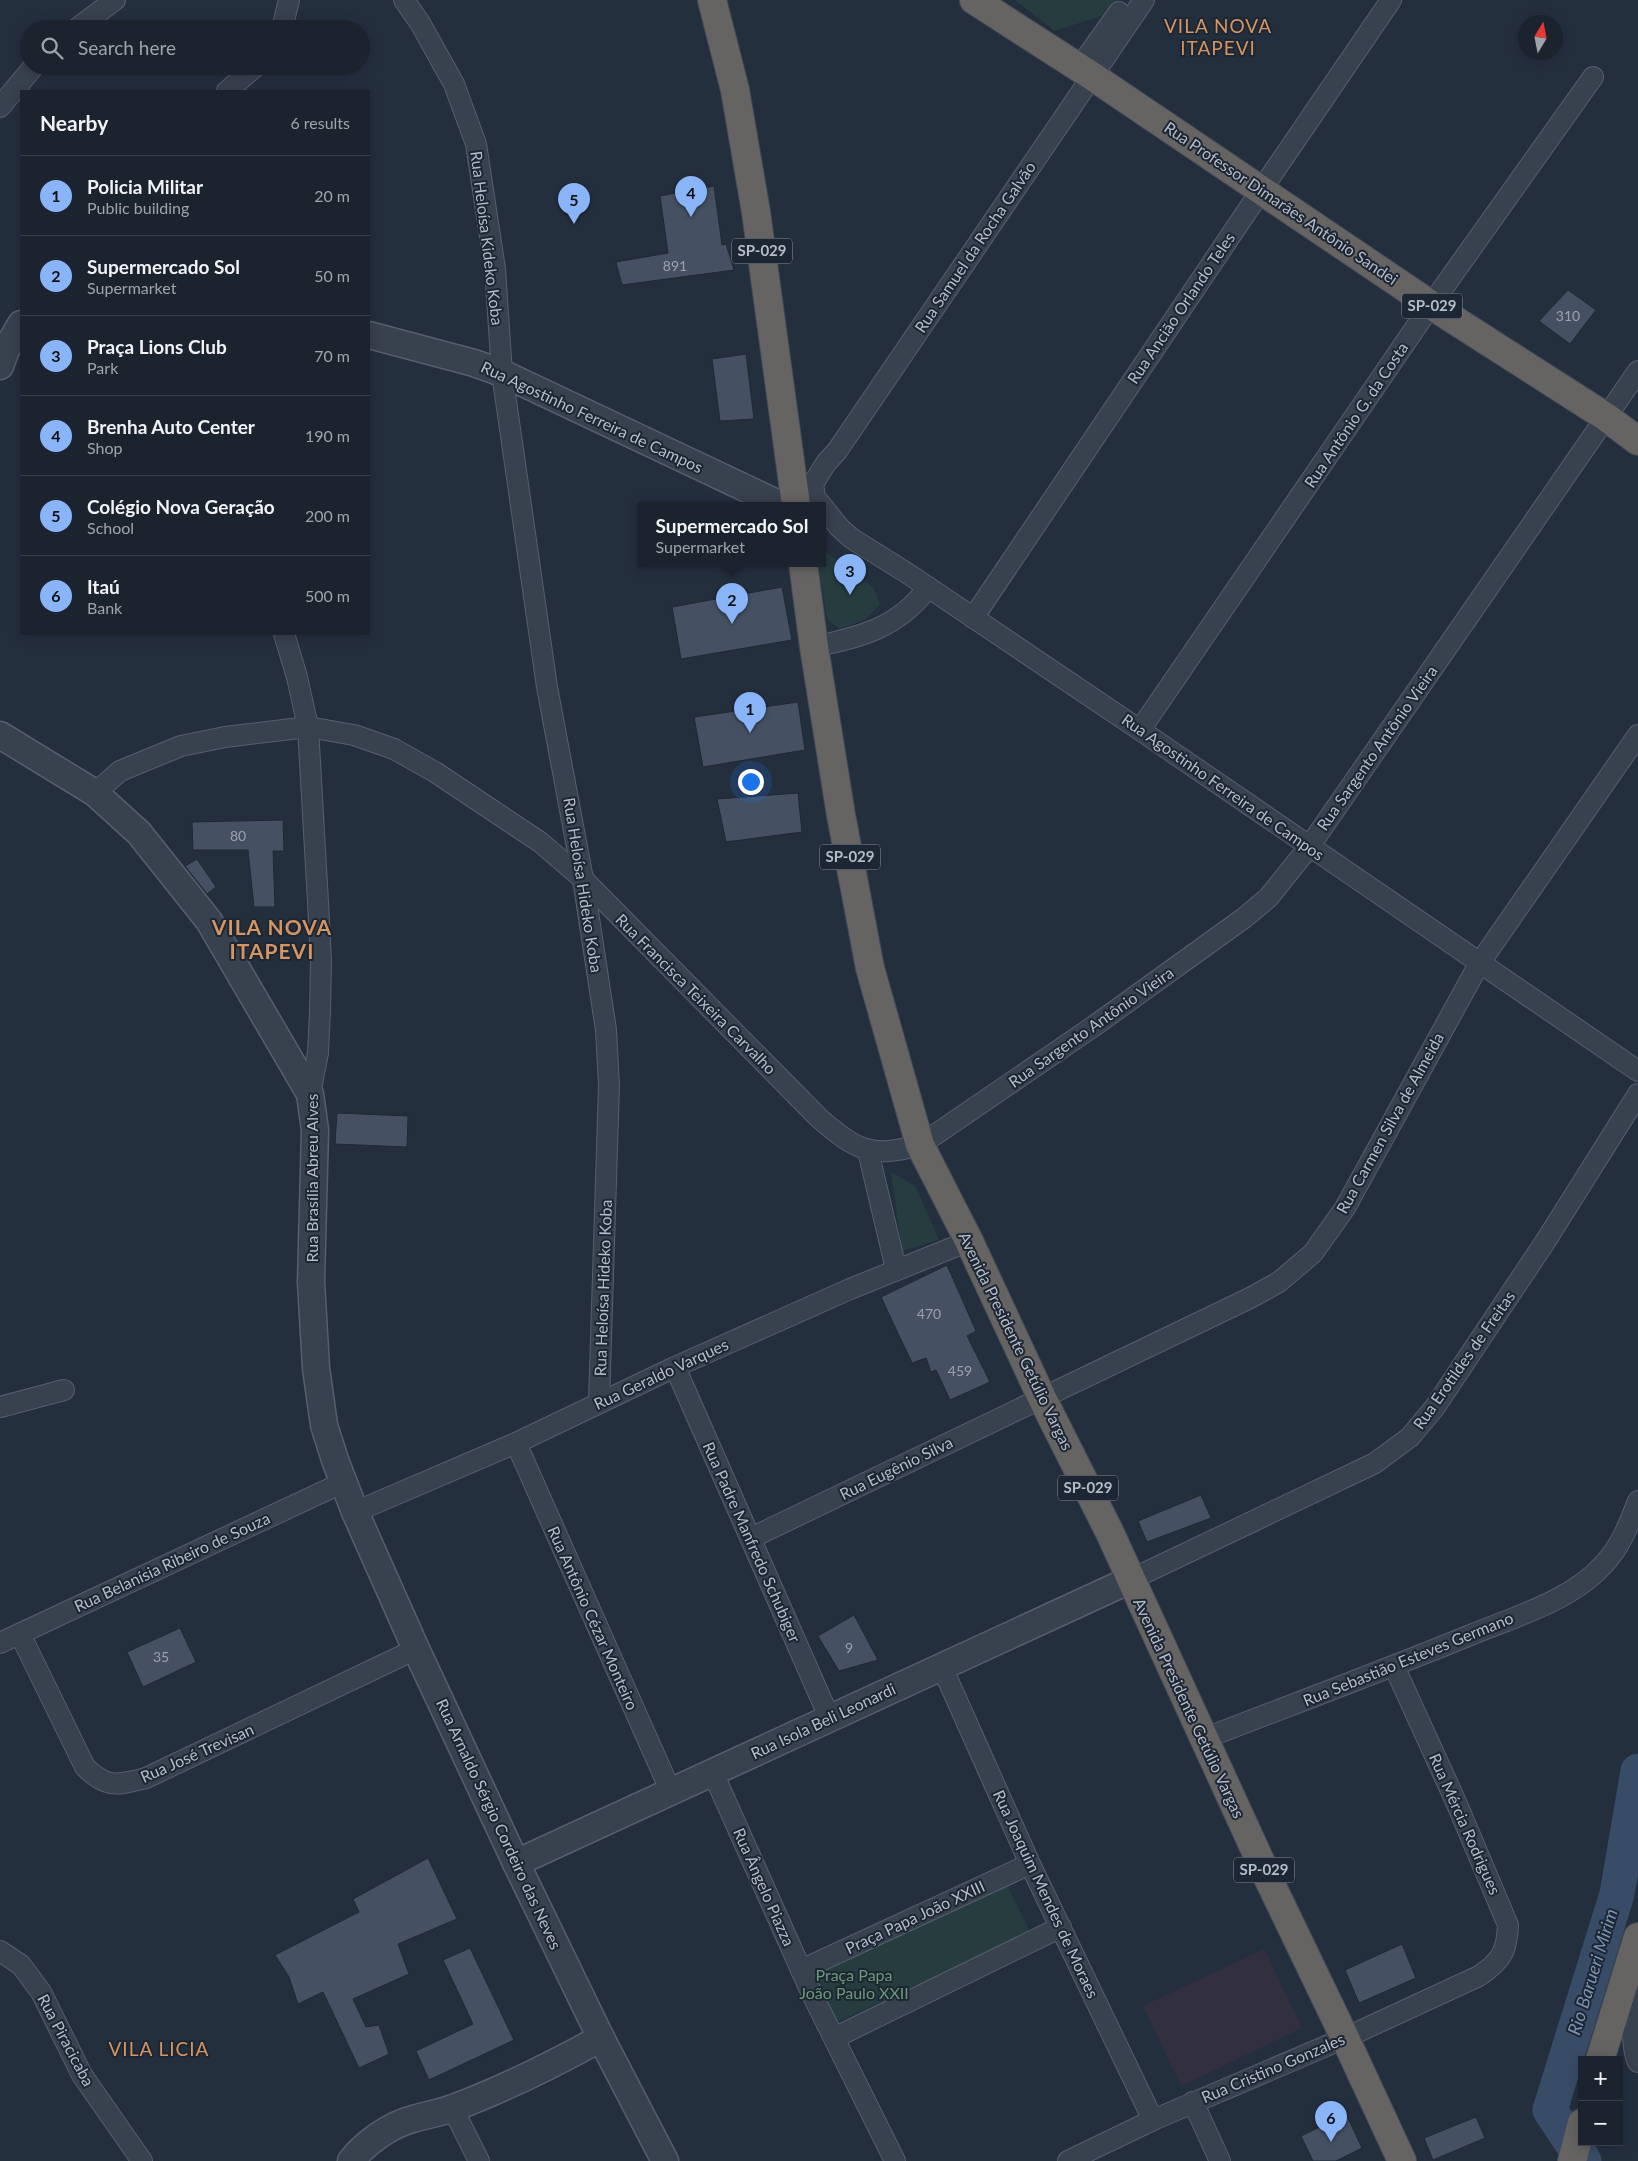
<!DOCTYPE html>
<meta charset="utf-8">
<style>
:root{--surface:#1b232e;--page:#242b36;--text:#f1f3f6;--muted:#a0a4aa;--line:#39404a;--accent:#8ab4f8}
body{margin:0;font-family:Lato,sans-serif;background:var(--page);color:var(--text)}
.controls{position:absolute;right:15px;bottom:15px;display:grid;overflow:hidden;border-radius:0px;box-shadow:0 2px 12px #0003}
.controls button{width:45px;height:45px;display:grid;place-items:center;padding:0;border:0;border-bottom:1px solid var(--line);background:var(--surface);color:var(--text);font:25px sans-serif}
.compass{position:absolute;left:1518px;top:15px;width:45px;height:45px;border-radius:50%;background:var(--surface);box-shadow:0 2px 12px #0003;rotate:10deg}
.you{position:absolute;left:750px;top:781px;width:18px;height:18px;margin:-12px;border:4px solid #fff;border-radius:50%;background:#1a73e8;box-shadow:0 0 0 8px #1a73e833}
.badge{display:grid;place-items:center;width:32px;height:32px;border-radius:50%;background:var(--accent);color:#111;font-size:16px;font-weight:700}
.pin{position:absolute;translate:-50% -41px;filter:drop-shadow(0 1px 2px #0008)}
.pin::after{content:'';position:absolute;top:26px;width:18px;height:15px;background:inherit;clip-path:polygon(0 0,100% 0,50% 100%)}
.popup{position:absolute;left:638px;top:502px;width:188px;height:65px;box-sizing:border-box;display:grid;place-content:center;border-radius:0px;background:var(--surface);filter:drop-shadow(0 1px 4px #0005);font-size:16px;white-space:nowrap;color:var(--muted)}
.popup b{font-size:19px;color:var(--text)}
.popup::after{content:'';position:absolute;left:50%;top:100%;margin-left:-10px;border:10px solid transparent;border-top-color:var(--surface)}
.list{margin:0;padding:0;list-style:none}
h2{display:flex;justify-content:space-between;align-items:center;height:65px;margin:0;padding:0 20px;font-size:21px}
h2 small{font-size:16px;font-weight:400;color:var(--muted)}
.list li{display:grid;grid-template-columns:32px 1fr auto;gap:15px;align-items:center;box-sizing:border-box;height:80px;padding:0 20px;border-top:1px solid var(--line)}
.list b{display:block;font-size:19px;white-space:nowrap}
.list p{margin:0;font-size:16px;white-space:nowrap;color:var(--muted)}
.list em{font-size:16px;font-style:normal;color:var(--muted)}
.icon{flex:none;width:28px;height:28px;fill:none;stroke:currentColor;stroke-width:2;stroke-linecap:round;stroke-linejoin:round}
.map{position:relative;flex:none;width:1638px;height:2161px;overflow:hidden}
.search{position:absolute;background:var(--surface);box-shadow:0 2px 12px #0003;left:20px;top:20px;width:350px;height:55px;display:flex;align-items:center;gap:12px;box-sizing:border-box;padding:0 18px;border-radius:28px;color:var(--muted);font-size:19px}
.panel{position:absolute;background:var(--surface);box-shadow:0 2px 12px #0003;left:20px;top:90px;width:350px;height:545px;border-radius:0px}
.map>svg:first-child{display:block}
.medical{fill:#32303f}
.green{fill:#263c3f}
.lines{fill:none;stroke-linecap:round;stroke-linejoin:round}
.river{stroke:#394c67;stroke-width:35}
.building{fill:#455162;stroke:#1f2835}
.minor-casing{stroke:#565f6c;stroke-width:22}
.tertiary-casing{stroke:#565f6c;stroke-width:29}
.trunk-casing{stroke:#434c59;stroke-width:30}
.minor{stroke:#38414e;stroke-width:20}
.tertiary{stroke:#38414e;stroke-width:26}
.trunk{stroke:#656462;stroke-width:28}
.labels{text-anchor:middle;stroke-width:4;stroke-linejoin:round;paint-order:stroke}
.number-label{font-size:14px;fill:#98a1af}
.shield{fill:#1d2633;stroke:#878f9c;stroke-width:1}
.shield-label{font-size:15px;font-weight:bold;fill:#b4bcc9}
.street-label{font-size:16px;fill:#b4bcc9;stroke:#1d2633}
.park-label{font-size:16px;fill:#6b9a76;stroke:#1d2633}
.water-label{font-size:18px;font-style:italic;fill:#7c92b1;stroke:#1d2633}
.quarter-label{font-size:19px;letter-spacing:1px;fill:#d59563;stroke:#1d2633}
.district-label{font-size:21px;font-weight:bold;letter-spacing:1px;fill:#d59563;stroke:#1d2633}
</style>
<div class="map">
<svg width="1638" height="2161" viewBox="0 0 1638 2161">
<rect width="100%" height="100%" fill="#242f3e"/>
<polygon class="medical" points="1264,1949 1302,2028 1181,2086 1143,2006"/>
<g class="green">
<polygon points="1015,0 1119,0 1110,13 1055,31"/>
<polygon points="827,553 873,587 880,604 866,619 840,629 827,619 818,563 822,563 822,556"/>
<polygon points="891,1172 915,1186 939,1240 902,1251"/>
<polygon points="1007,1885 1030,1932 834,2024 811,1975"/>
</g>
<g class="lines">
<polyline class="river" points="1584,2161 1550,2110 1617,1894 1638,1771"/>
</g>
<g class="building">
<polygon points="714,186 722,245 726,244 734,270 622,285 616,262 668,253 660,196"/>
<polygon points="1568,290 1596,310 1570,344 1539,321"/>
<polygon points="746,354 754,419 720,421 712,359"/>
<polygon points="782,587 792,640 681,659 672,607"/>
<polygon points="798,702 805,750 703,767 694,717"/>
<polygon points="798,793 802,832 726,842 717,799"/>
<polygon points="283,820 284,851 273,851 275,907 254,907 248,850 193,850 192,822"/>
<polygon points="197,859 216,887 207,894 185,866"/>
<polygon points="337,1113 408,1116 407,1147 335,1144"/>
<polygon points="947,1265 976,1331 967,1336 990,1382 950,1400 936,1370 931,1372 926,1358 912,1363 881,1297"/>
<polygon points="1201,1495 1211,1518 1147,1542 1138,1521"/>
<polygon points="854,1615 878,1660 839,1671 818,1636"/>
<polygon points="180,1628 196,1662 143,1687 127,1652"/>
<polygon points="428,1858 457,1919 398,1944 409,1974 353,1999 366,2027 379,2025 389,2054 359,2068 323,1992 298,2004 289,1977 275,1955 359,1912 353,1899"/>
<polygon points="1402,1944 1416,1978 1359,2003 1345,1970"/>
<polygon points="470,1948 514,2040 429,2080 416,2051 473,2024 443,1960"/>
<polygon points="1346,2114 1362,2148 1336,2161 1313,2161 1301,2136"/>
<polygon points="1476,2117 1485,2138 1433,2160 1424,2138"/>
</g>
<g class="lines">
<g class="minor-casing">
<g id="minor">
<polyline points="404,0 420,23 454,84 476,144 495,269 502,373 547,687 583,879 606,1030 609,1085 599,1402"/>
<polyline points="1144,0 837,451 826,463 813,484 815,497 839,527 851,538 907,573 1140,730 1638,1071"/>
<polyline points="76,29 115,0"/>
<polyline points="282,29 289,0"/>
<polyline points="1079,68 1119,12"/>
<polyline points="227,91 256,66"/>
<polyline points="0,107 34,66"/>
<polyline points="973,618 1262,189 1391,0"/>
<polyline points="284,634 297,677 308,727 318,902 321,962 320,1011 318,1053 310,1094"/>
<path d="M814,647C860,637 899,628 928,587"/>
<polyline points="1140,730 1431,305 1593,77"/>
<path d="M95,793L120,771L181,746L225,737L308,727L354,735L394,749L435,772L540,842L583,879L819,1118C857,1151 871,1158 920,1145L1094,1026L1244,918L1268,898L1309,847L1638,371"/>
<polyline points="868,1151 896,1269"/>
<polyline points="675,1367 829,1717"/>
<polyline points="0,1407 64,1390"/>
<polyline points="516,1443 671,1792"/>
<polyline points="355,1512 516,1443 675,1367 850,1289 969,1241"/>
<polyline points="751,1538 1250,1298 1279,1282 1313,1253 1345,1208 1479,964 1638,735"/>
<polyline points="1130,1580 1375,1463 1410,1437 1435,1407 1545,1242 1638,1094"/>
<path d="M20,1634L85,1767C107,1789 117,1785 146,1778L416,1649"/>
<polyline points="0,1643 344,1482"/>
<polyline points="942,1667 1030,1864 1153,2120"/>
<path d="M1203,1739C1291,1705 1380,1672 1468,1636C1513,1617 1570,1602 1604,1564C1621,1546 1629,1524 1638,1501"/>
<polyline points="713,1773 811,1992 895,2161"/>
<polyline points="0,1951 21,1965 41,1992 82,2075 142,2161"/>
<polyline points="801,1970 1030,1864"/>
<path d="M1635,1970C1634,1991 1629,2046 1638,2062"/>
<polyline points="834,2038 1061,1927"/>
<polyline points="1193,2102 1220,2161"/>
<polyline points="453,2109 479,2161"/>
<path d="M1068,2161L1153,2120L1345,2038L1479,1976C1501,1961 1507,1952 1508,1925L1456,1802L1394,1666"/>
</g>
</g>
<g class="tertiary-casing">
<g id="tertiary">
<polyline points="369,335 474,363 502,373 781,505"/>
<polyline points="0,366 6,350 21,324"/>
<polyline points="0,735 95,793 139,833 209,921 310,1094 315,1130 311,1282 316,1368 324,1425 335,1460 355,1512 416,1649 516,1863 601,2038 665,2161"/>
<polyline points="516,1863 1130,1580"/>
<path d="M351,2161C365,2143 390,2125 413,2119C426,2115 440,2113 453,2108C504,2089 554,2064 601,2038"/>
</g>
</g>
<g class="trunk-casing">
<g id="trunk">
<polyline points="712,0 735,90 756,212 796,505"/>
<polyline points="974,0 1092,76 1431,305 1606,417 1638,441"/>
<polyline points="803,563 814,647 841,815 870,968 920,1145 969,1241 1042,1398 1110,1533 1268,1878 1345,2038 1402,2161"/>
<polyline points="1600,2060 1638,1937"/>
<polyline points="1572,2161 1582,2123"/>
</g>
</g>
<use href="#minor" class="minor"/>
<use href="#tertiary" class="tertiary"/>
<use href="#trunk" class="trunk"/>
</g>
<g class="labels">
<g class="number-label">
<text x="675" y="271">891</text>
<text x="1568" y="321">310</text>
<text x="238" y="841">80</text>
<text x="929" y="1319">470</text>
<text x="960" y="1376">459</text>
<text x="849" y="1653">9</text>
<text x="161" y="1662">35</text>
</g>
<g class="shield">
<rect x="732" y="238.5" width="60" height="25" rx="4"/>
<rect x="1402" y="293.5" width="60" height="25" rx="4"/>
<rect x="820" y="844.5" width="60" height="25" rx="4"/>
<rect x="1058" y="1475.5" width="60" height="25" rx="4"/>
<rect x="1234" y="1857.5" width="60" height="25" rx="4"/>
</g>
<g class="shield-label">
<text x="762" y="256">SP-029</text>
<text x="1432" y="311">SP-029</text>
<text x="850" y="862">SP-029</text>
<text x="1088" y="1493">SP-029</text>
<text x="1264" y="1875">SP-029</text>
</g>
<g class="street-label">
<text transform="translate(1281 203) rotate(34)" y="6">Rua Professor Dimarães Antônio Sandei</text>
<text transform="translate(487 238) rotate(83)" y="6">Rua Heloísa Kideko Koba</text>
<text transform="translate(975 247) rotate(-56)" y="6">Rua Samuel da Rocha Galvão</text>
<text transform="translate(1181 308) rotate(-56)" y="6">Rua Ancião Orlando Teles</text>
<text transform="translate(1356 415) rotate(-56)" y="6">Rua Antônio G. da Costa</text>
<text transform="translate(592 417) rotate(25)" y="6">Rua Agostinho Ferreira de Campos</text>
<text transform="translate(1377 748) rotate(-55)" y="6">Rua Sargento Antônio Vieira</text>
<text transform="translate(1223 787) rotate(35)" y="6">Rua Agostinho Ferreira de Campos</text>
<text transform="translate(583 885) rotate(81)" y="6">Rua Heloísa Hideko Koba</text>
<text transform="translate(696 994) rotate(45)" y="6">Rua Francisca Teixeira Carvalho</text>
<text transform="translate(1091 1027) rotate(-35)" y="6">Rua Sargento Antônio Vieira</text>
<text transform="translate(1390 1123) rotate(-61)" y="6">Rua Carmen Silva de Almeida</text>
<text transform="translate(312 1178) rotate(-90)" y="6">Rua Brasília Abreu Alves</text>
<text transform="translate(603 1288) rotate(-88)" y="6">Rua Heloísa Hideko Koba</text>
<text transform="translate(1016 1341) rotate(64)" y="6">Avenida Presidente Getúlio Vargas</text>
<text transform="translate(1464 1360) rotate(-55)" y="6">Rua Erotildes de Freitas</text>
<text transform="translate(661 1374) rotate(-25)" y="6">Rua Geraldo Varques</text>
<text transform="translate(896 1468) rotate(-26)" y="6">Rua Eugênio Silva</text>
<text transform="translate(752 1542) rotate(66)" y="6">Rua Padre Manfredo Schubiger</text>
<text transform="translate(172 1562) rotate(-25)" y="6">Rua Belanísia Ribeiro de Souza</text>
<text transform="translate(593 1618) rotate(66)" y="6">Rua Antônio Cézar Monteiro</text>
<text transform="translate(1408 1659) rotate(-22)" y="6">Rua Sebastião Esteves Germano</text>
<text transform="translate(1189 1708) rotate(65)" y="6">Avenida Presidente Getúlio Vargas</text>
<text transform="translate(823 1721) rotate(-25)" y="6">Rua Isola Beli Leonardi</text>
<text transform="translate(197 1753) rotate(-24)" y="6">Rua José Trevisan</text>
<text transform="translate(499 1824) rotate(65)" y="6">Rua Arnaldo Sérgio Cordeiro das Neves</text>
<text transform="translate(1465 1824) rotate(66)" y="6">Rua Mércia Rodrigues</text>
<text transform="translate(764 1887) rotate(66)" y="6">Rua Ângelo Piazza</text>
<text transform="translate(1046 1894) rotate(65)" y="6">Rua Joaquim Mendes de Moraes</text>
<text transform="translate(915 1917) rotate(-25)" y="6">Praça Papa João XXIII</text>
<text transform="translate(66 2040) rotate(62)" y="6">Rua Piracicaba</text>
<text transform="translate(1273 2068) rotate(-23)" y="6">Rua Cristino Gonzales</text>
</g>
<g class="park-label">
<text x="854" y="1981">Praça Papa<tspan x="854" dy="18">João Paulo XXII</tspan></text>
</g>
<g class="water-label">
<text transform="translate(1593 1972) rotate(-73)" y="6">Rio Barueri Mirim</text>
</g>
<g class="quarter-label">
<text x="1218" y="33">VILA NOVA<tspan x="1218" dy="22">ITAPEVI</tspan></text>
<text x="159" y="2056">VILA LICIA</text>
</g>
<g class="district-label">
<text x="272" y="935">VILA NOVA<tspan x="272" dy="24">ITAPEVI</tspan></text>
</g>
</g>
</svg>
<div class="controls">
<button>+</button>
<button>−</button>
</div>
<svg class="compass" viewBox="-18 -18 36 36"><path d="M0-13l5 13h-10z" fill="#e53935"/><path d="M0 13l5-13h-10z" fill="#a0a4aa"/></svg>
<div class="you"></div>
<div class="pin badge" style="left:750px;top:733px">1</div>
<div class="pin badge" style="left:732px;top:624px">2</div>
<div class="popup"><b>Supermercado Sol</b>Supermarket</div>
<div class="pin badge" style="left:850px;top:595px">3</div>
<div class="pin badge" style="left:691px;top:217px">4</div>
<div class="pin badge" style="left:574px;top:224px">5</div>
<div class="pin badge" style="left:1331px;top:2142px">6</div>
<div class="search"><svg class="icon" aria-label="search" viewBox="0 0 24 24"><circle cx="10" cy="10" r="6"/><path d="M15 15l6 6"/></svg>Search here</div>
<section class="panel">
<h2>Nearby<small>6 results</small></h2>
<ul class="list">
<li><span class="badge">1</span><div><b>Policia Militar</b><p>Public building</p></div><em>20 m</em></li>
<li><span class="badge">2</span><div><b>Supermercado Sol</b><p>Supermarket</p></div><em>50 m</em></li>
<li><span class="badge">3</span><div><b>Praça Lions Club</b><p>Park</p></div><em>70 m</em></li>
<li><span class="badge">4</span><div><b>Brenha Auto Center</b><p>Shop</p></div><em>190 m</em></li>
<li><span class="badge">5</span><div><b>Colégio Nova Geração</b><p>School</p></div><em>200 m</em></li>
<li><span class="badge">6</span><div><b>Itaú</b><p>Bank</p></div><em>500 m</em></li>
</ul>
</section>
</div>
